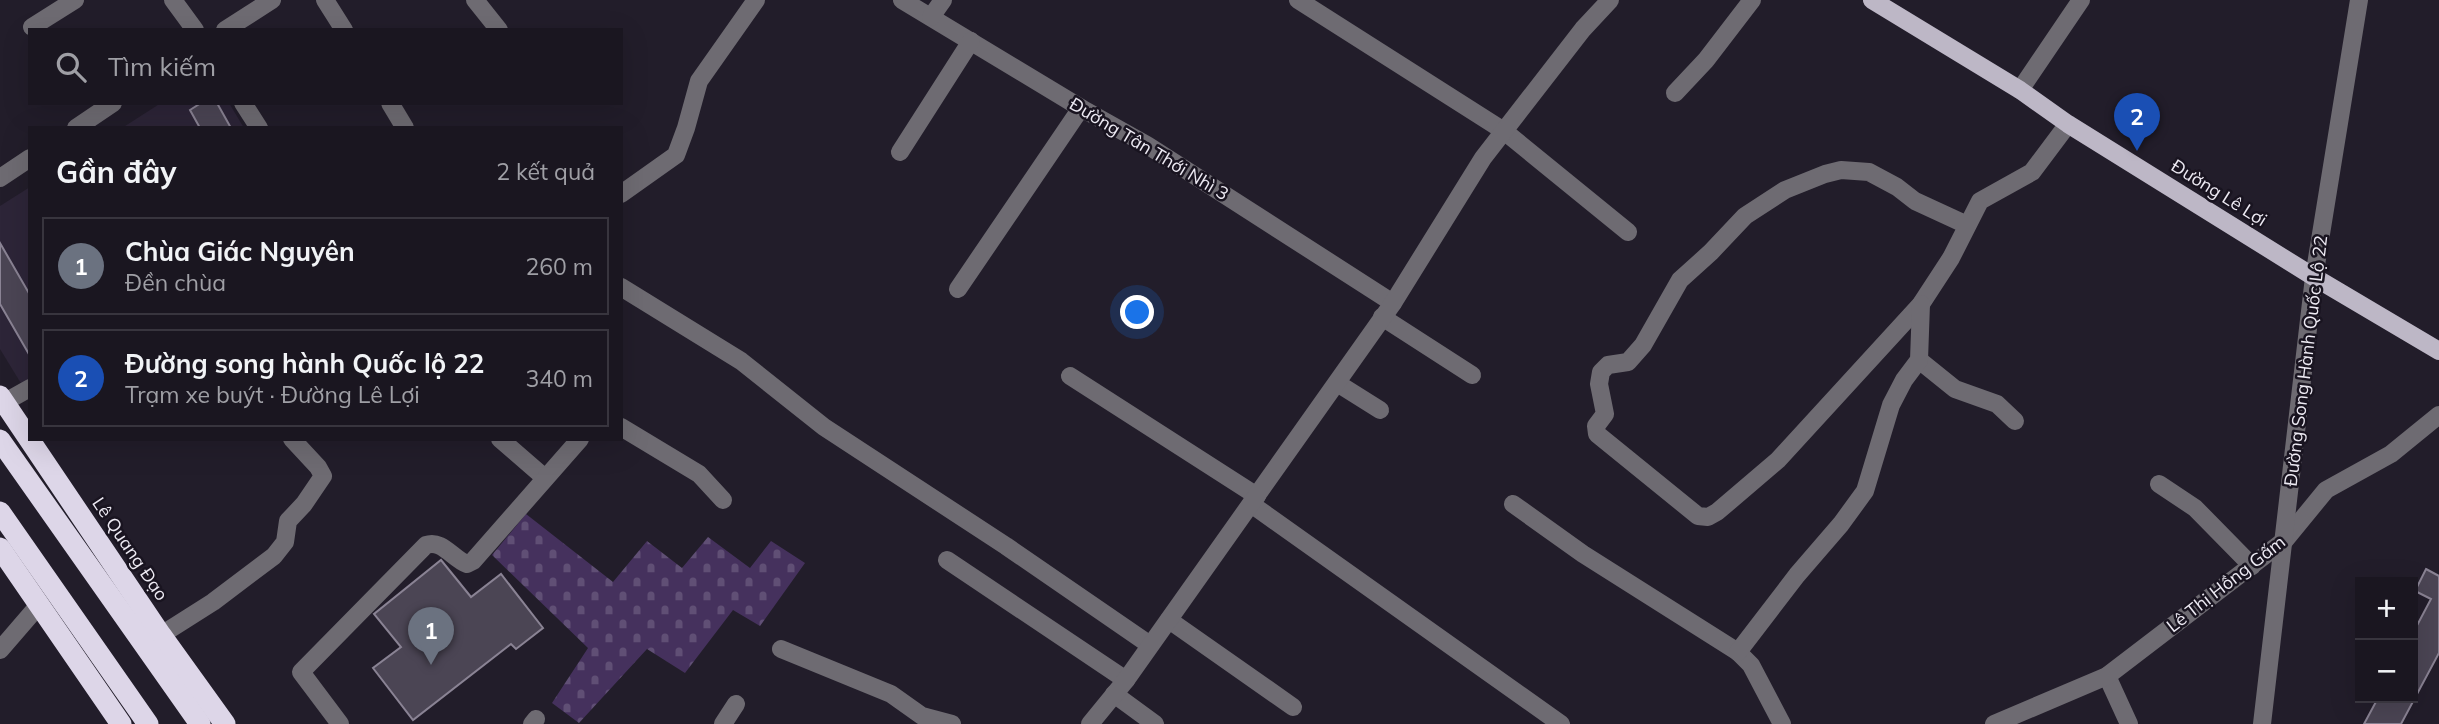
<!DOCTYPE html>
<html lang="vi">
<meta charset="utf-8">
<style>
:root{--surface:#1a1620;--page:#27232d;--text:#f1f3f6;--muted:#9f9fa5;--line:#38353e;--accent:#a1c92a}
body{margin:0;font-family:Mulish,sans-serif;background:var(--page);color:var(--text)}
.controls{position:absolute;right:21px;bottom:21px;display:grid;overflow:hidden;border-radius:0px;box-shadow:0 7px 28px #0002}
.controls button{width:63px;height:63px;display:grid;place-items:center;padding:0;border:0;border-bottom:2px solid var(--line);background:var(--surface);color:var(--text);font:35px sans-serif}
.you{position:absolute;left:1138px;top:313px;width:24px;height:24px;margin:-18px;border:5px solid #fff;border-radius:50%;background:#1a73e8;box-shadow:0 0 0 10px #1a73e833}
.badge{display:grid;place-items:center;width:46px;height:46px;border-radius:50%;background:var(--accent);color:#fff;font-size:23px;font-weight:700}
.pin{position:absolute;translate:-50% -58px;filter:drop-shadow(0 2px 4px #0008)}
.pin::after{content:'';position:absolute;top:37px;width:24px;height:21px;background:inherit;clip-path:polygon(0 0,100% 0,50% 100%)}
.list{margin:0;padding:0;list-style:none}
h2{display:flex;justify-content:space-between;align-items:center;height:91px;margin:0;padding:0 28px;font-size:30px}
h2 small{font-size:23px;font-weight:400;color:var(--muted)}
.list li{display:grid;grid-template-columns:46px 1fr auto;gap:21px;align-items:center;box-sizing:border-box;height:98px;margin:0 14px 14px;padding:0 14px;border:2px solid var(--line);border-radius:0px}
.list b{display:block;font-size:26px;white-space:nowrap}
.list p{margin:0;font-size:23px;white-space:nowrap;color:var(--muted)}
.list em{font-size:23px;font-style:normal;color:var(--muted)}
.icon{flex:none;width:38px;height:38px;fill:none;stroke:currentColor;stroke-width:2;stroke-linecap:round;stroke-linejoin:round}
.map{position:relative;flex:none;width:2439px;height:724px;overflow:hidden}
.search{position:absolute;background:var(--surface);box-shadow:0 7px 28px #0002;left:28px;top:28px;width:595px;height:77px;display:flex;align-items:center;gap:18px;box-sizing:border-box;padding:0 24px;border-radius:0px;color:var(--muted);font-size:26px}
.panel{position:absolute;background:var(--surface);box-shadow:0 7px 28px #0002;left:28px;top:126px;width:595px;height:315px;border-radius:0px}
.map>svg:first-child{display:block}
.built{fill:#2d2538}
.cemetery{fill:url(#cemetery-stones)}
.building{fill:#4b4554;stroke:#8a8394;stroke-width:2}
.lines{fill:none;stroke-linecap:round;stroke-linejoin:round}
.minor{stroke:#6e6b72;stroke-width:18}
.major{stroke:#bdb7c6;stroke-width:18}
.highway{stroke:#ddd6e8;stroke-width:21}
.labels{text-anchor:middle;stroke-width:5;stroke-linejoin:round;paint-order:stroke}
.street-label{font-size:18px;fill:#edeaf3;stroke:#191420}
</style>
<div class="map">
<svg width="2439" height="724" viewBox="0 0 2439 724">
<defs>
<pattern id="cemetery-stones" width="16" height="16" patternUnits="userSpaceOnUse" patternTransform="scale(1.75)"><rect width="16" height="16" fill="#45315d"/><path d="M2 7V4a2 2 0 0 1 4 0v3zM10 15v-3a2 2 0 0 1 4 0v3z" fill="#604f75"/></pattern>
</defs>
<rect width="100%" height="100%" fill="#221d2a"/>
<g class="built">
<polygon points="161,103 229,103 244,128 122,128"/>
<polygon points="30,187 30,381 22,385 0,349 0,206"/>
</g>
<polygon class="cemetery" points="526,514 613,582 647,541 682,568 708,537 750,568 771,541 805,563 760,626 733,610 685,673 647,649 579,723 552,703 588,648 492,555"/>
<g class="building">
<polygon points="201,103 217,103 231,128 200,128 190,110"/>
<polygon points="0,243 30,295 30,356 0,304"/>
<polygon points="441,560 471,597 501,574 543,628 516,649 511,644 413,720 373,668 401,647 374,614"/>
<polygon points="2426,569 2439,576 2439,653 2401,724 2364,724 2378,698 2413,698 2413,633 2431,599 2415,591"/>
</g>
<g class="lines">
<g class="minor">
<polyline points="173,0 195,30"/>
<polyline points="325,0 344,30"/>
<polyline points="475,0 499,30"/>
<polyline points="902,0 1081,108 1147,145 1393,303"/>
<polyline points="1298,0 1504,131 1628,232"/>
<polyline points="931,17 943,0"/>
<polyline points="32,27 75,0"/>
<polyline points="225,30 272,0"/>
<polyline points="2020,90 2081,0"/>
<polyline points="1675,93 1706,60 1752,0"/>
<polyline points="243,103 259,128"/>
<polyline points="390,103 405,128"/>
<polyline points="76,128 113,103"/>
<polyline points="900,152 971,41"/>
<polyline points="0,178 30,158"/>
<polyline points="621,194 676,155 686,128 699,81 756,0"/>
<polyline points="1967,225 1915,201 1897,187 1869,172 1841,170 1825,174 1785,190 1745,216 1711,252 1680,280 1643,345 1628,362 1608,365 1601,372 1599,384 1605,414 1596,426 1597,434 1698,516 1708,517 1717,512 1778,460 1921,304 1951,258 1980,201 2032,172 2068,124"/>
<polyline points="621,287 741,361 824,427 1006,546 1150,645"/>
<polyline points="958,289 1081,108"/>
<polyline points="1382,317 1472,375"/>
<polyline points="1919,360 1955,389 1997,404 2015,421"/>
<polyline points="1070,376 1257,496"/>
<polyline points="1337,383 1380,410"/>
<polyline points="5,402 30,388"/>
<polyline points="621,427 699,474 723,500"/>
<polyline points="500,439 545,478"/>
<polyline points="2159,484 2195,508 2252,566"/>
<polyline points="1251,504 1561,724"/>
<polyline points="1513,504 1583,554 1738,652 1751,665 1782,724"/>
<polyline points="947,560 1126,680"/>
<polyline points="1169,620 1293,707"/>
<polyline points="161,635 213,602 274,556 285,542 288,521 304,504 323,476 318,467 292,439"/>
<polyline points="781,649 891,694 922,716 952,724"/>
<polyline points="0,650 38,606"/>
<polyline points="1738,652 1797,575 1841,524 1865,491 1891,405 1904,380 1919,360 1921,304"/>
<polyline points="2107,676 2129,724"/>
<polyline points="1114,694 1155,724"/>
<path d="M340,724L301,672L426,545C442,539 453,559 467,564L473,561L580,439"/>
<polyline points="532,724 536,719"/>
<polyline points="723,724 736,704"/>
<polyline points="1090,724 1126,680 1393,303 1483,158 1583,29 1610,0"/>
<polyline points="1994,724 2107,676 2285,540 2326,490 2391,454 2439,415"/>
<polyline points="2262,724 2314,277 2359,0"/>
</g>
<polyline class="major" points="1872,0 2020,90 2068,124 2314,277 2439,351"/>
<g class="highway">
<polyline points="0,396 161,635 225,724"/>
<polyline points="0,440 200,724"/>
<polyline points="0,512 148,724"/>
<polyline points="0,548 121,724"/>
</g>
</g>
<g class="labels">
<g class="street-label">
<text transform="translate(1149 149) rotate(31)" y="6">Đường Tân Thới Nhì 3</text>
<text transform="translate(2219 193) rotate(32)" y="6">Đường Lê Lợi</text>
<text transform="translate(2306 361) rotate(-83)" y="6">Đường Song Hành Quốc Lộ 22</text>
<text transform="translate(130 549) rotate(56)" y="6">Lê Quang Đạo</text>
<text transform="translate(2226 584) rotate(-38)" y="6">Lê Thị Hồng Gấm</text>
</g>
</g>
</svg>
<div class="controls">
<button>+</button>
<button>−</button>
</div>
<div class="you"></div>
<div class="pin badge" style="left:431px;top:665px;background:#6b7280">1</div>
<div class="pin badge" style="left:2137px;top:151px;background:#1a4fb4">2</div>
<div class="search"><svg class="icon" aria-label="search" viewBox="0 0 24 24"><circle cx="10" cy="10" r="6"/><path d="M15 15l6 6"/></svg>Tìm kiếm</div>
<section class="panel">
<h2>Gần đây<small>2 kết quả</small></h2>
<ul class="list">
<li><span class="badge" style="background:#6b7280">1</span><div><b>Chùa Giác Nguyên</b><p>Đền chùa</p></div><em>260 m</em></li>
<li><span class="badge" style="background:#1a4fb4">2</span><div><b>Đường song hành Quốc lộ 22</b><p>Trạm xe buýt · Đường Lê Lợi</p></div><em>340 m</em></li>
</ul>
</section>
</div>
